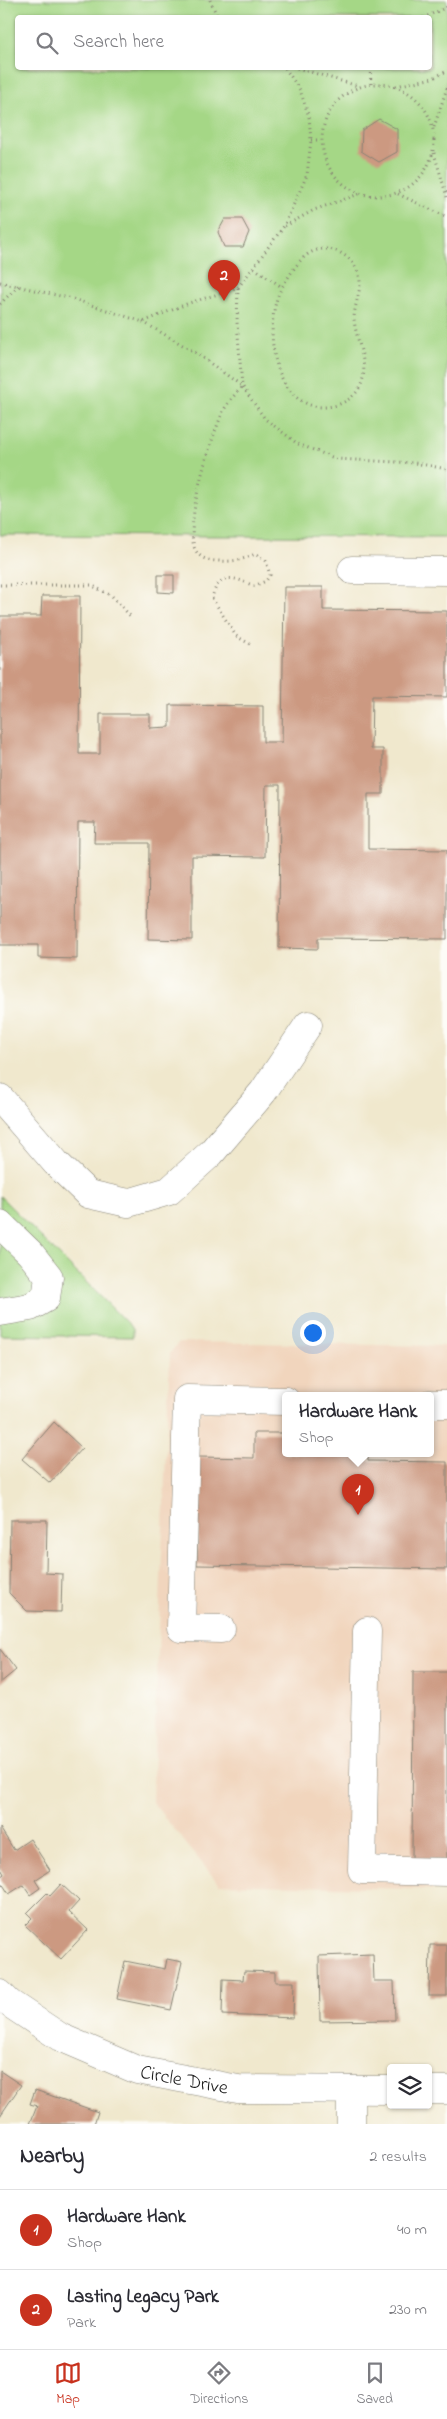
<!DOCTYPE html>
<style>
:root{--surface:#fff;--page:#f7f7f7;--text:#2b2b33;--muted:#7c7c81;--line:#e1e1e2;--accent:#c8321e}
body{margin:0;font-family:"Indie Flower",sans-serif;background:var(--page);color:var(--text)}
.controls{position:absolute;right:15px;bottom:15px;display:grid;overflow:hidden;border-radius:5px;box-shadow:0 1px 4px #0004}
.controls button{width:45px;height:45px;display:grid;place-items:center;padding:0;border:0;border-bottom:1px solid var(--line);background:var(--surface);color:var(--text);font:25px sans-serif}
.you{position:absolute;left:312px;top:1332px;width:18px;height:18px;margin:-12px;border:4px solid #fff;border-radius:50%;background:#1a73e8;box-shadow:0 0 0 8px #1a73e833}
.badge{display:grid;place-items:center;width:32px;height:32px;border-radius:50%;background:var(--accent);color:#fff;font-size:16px;font-weight:700}
.pin{position:absolute;translate:-50% -41px;filter:drop-shadow(0 1px 2px #0008)}
.pin::after{content:'';position:absolute;top:26px;width:18px;height:15px;background:inherit;clip-path:polygon(0 0,100% 0,50% 100%)}
.popup{position:absolute;left:282px;top:1392px;width:152px;height:65px;box-sizing:border-box;display:grid;place-content:center;border-radius:5px;background:var(--surface);filter:drop-shadow(0 1px 4px #0005);font-size:16px;white-space:nowrap;color:var(--muted)}
.popup b{font-size:19px;color:var(--text)}
.popup::after{content:'';position:absolute;left:50%;top:100%;margin-left:-10px;border:10px solid transparent;border-top-color:var(--surface)}
.list{margin:0;padding:0;list-style:none}
h2{display:flex;justify-content:space-between;align-items:center;height:65px;margin:0;padding:0 20px;font-size:21px}
h2 small{font-size:16px;font-weight:400;color:var(--muted)}
.list li{display:grid;grid-template-columns:32px 1fr auto;gap:15px;align-items:center;box-sizing:border-box;height:80px;padding:0 20px;border-top:1px solid var(--line)}
.list b{display:block;font-size:19px;white-space:nowrap}
.list p{margin:0;font-size:16px;white-space:nowrap;color:var(--muted)}
.list em{font-size:16px;font-style:normal;color:var(--muted)}
.icon{flex:none;width:28px;height:28px;fill:none;stroke:currentColor;stroke-width:2;stroke-linecap:round;stroke-linejoin:round}
.map{position:relative;flex:none;width:447px;height:2124px;overflow:hidden}
.search{position:absolute;background:var(--surface);box-shadow:0 1px 4px #0004;left:15px;right:15px;top:15px;height:55px;display:flex;align-items:center;gap:12px;box-sizing:border-box;padding:0 18px;border-radius:5px;color:var(--muted);font-size:19px}
.sheet{height:225px;background:var(--surface)}
nav{display:flex;justify-content:space-around;align-items:center;box-sizing:border-box;height:70px;border-top:1px solid var(--line);background:var(--surface);font-size:14px;color:var(--muted)}
nav a{display:grid;justify-items:center;gap:2px}
nav .on{color:var(--accent)}
.map>svg:first-child{display:block}
.built{fill:#f1d5bd;fill-rule:evenodd}
.green{fill:#a5d786;stroke:#607a51;fill-rule:evenodd}
.building{fill:#cc9981}
.lines{fill:none;stroke-linecap:round;stroke-linejoin:round}
.minor-casing{stroke:#868274;stroke-width:29}
.path{stroke:#868274;stroke-width:3;stroke-dasharray:1 4;stroke-linecap:butt}
.minor{stroke:#fff;stroke-width:28}
.labels{text-anchor:middle;stroke-width:4.5;stroke-linejoin:round;paint-order:stroke}
.street-label{font-size:20px;fill:#1c1c1c;stroke:#fdfcf7}
</style>
<div class="map">
<svg width="447" height="2124" viewBox="0 0 447 2124">
<rect width="100%" height="100%" fill="#fdfcf7"/>
<filter id="ink" filterUnits="userSpaceOnUse"><feTurbulence type="fractalNoise" baseFrequency=".02" numOctaves="2"/><feDisplacementMap in="SourceGraphic" scale="10" xChannelSelector="R" yChannelSelector="G"/><feConvolveMatrix kernelMatrix="1 2 1 2 8 2 1 2 1" color-interpolation-filters="sRGB"/></filter>
<filter id="wash" filterUnits="userSpaceOnUse"><feTurbulence type="fractalNoise" baseFrequency=".0096" numOctaves="4" result="noise"/><feDisplacementMap in="SourceGraphic" scale="20" xChannelSelector="R" yChannelSelector="G"/><feGaussianBlur stdDeviation="1.12" result="paint"/><feColorMatrix in="noise" values="0 0 0 0 0 0 0 0 0 0 0 0 0 0 0 0 0 1.4 0 .05"/><feComposite in="paint" operator="in"/></filter>
<g filter="url(#wash)">
<rect width="100%" height="100%" fill="#f0e8cd"/>
<path class="built" d="M179,1342L447,1346V1890L219,1884L152,1802L170,1353ZM286,1396H430V1454H286Z"/>
<g class="green">
<path d="M0,0H447V537L0,535ZM18,18H430V68H18Z"/>
<polygon points="0,1196 133,1329 133,1337 0,1335"/>
</g>
<g id="blocks">
<g class="building">
<polygon points="379,119 397,129 397,152 379,162 361,151 362,130"/>
<polygon points="225,219 242,219 249,232 243,247 224,247 218,232"/>
<polygon points="158,575 174,575 174,593 158,592"/>
<polygon points="284,587 323,587 323,610 447,611 447,697 372,696 371,749 383,749 383,794 368,794 368,849 447,850 447,939 318,938 318,949 279,948 280,785 266,785 265,857 192,856 192,940 148,939 149,843 94,843 95,822 78,822 77,959 38,958 38,945 0,945 0,616 41,616 42,596 80,596 79,754 100,754 100,714 150,714 150,728 170,727 170,705 263,706 263,742 282,742"/>
<polygon points="54,1422 82,1448 50,1483 22,1459"/>
<polygon points="254,1433 286,1433 286,1454 368,1454 368,1461 447,1462 447,1569 197,1565 199,1457 254,1458"/>
<polygon points="10,1520 47,1520 46,1573 62,1574 61,1612 27,1611 9,1593"/>
<polygon points="0,1649 16,1670 0,1683"/>
<polygon points="413,1672 447,1672 447,1860 412,1860"/>
<polygon points="0,1828 14,1850 30,1839 50,1870 35,1880 40,1888 30,1895 23,1885 9,1894 0,1880 0,1877 4,1874 0,1867"/>
<polygon points="61,1884 79,1901 69,1912 88,1930 61,1959 25,1925 32,1918 27,1913 47,1893 50,1896"/>
<polygon points="430,1945 447,1945 447,1996 429,1996"/>
<polygon points="373,1954 374,1981 394,1981 395,2020 320,2021 319,1956"/>
<polygon points="167,1959 182,1962 171,2010 117,1999 125,1961 165,1969"/>
<polygon points="244,1971 275,1972 275,1982 294,1982 293,2018 222,2015 223,1979 243,1980"/>
<polygon points="0,2071 21,2085 0,2116"/>
<polygon points="35,2090 98,2112 94,2124 30,2124 37,2106 30,2104"/>
</g>
</g>
</g>
<g filter="url(#ink)">
<use href="#blocks" fill-opacity="0" stroke="#868274" stroke-width="1"/>
<g class="lines">
<g class="minor-casing">
<g id="minor">
<polyline points="352,570 447,571"/>
<polyline points="0,1098 56,1163 88,1194 128,1203 169,1191 211,1153 263,1092 308,1025"/>
<polyline points="0,1224 30,1253 49,1277 46,1298 30,1307 0,1312"/>
<polyline points="430,1404 447,1404"/>
<polyline points="221,1629 181,1628 187,1399 286,1401"/>
<polyline points="367,1631 362,1870 447,1872"/>
<path id="s1" d="M0,1994L9,2003L60,2037L137,2070L238,2089L391,2090"/>
<polyline points="428,2090 447,2090"/>
<polyline points="351,2124 351,2090"/>
</g>
</g>
<g class="path">
<polyline points="210,0 218,18"/>
<polyline points="423,18 447,7"/>
<polyline points="297,68 358,86"/>
<polyline points="370,68 371,84"/>
<circle cx="378" cy="140" r="56"/>
<polyline points="396,86 433,78 447,71"/>
<polyline points="434,127 447,88"/>
<polyline points="311,140 321,140"/>
<polyline points="434,153 447,197"/>
<polyline points="398,194 447,217"/>
<polyline points="285,226 314,210 359,194"/>
<path d="M254,268L282,287C290,275 300,256 314,251C335,243 359,260 360,282C360,294 354,307 354,319C356,344 375,373 354,395C345,403 335,407 323,407C271,406 262,323 282,287"/>
<polyline points="0,282 73,299 143,322 189,303 238,288 284,226 307,175 311,140 309,117 300,90 285,68"/>
<polyline points="238,288 237,322 242,386 265,419 298,444 337,459 415,463 447,469"/>
<polyline points="0,304 19,285"/>
<path d="M143,322L193,351L242,386C235,395 226,404 222,414C211,439 182,528 196,551C201,559 209,561 218,561C232,562 243,560 255,554L266,561L270,575L266,581L254,586C234,577 219,571 212,598L236,636L250,644"/>
<polyline points="0,585 91,585 112,596 132,618"/>
</g>
<use href="#minor" class="minor"/>
</g>
</g>
<g class="labels">
<g class="street-label">
<text dy="7" stroke="none"><textPath href="#s1" startOffset="206">Circle Drive</textPath></text>
</g>
</g>
</svg>
<div class="controls">
<button><svg class="icon" aria-label="layers" viewBox="0 0 24 24"><path d="M12 4l9 5-9 5-9-5zM3 14l9 5 9-5"/></svg></button>
</div>
<div class="you"></div>
<div class="pin badge" style="left:358px;top:1515px">1</div>
<div class="popup"><b>Hardware Hank</b>Shop</div>
<div class="pin badge" style="left:224px;top:301px">2</div>
<div class="search"><svg class="icon" aria-label="search" viewBox="0 0 24 24"><circle cx="10" cy="10" r="6"/><path d="M15 15l6 6"/></svg>Search here</div>
</div>
<section class="sheet">
<h2>Nearby<small>2 results</small></h2>
<ul class="list">
<li><span class="badge">1</span><div><b>Hardware Hank</b><p>Shop</p></div><em>40 m</em></li>
<li><span class="badge">2</span><div><b>Lasting Legacy Park</b><p>Park</p></div><em>230 m</em></li>
</ul>
</section>
<nav>
<a class="on"><svg class="icon" aria-label="map" viewBox="0 0 24 24"><path d="M3 6l6-2 6 2 6-2v14l-6 2-6-2-6 2zM9 4v14M15 6v14"/></svg>Map</a>
<a><svg class="icon" aria-label="directions" viewBox="0 0 24 24"><path d="M12 3l9 9-9 9-9-9zM9 14v-3h6M13 9l2 2-2 2"/></svg>Directions</a>
<a><svg class="icon" aria-label="saved" viewBox="0 0 24 24"><path d="M7 4h10v16l-5-4-5 4z"/></svg>Saved</a>
</nav>
